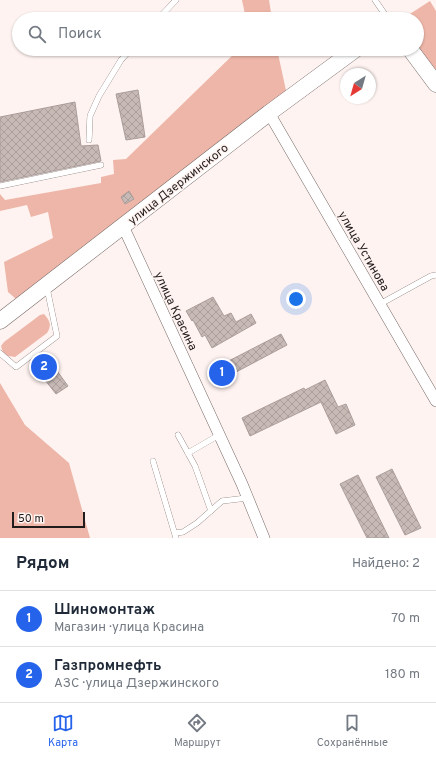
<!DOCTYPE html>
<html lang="ru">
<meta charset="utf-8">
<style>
:root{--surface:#fff;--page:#f2f2f3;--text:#1f2937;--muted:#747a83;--line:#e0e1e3;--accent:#2563eb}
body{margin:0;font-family:Overpass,sans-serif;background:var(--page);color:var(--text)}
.compass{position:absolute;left:340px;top:68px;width:36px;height:36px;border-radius:50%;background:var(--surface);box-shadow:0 1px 3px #0004;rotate:217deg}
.scale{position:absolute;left:12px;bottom:10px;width:73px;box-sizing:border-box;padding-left:4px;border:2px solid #211c1b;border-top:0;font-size:11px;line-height:14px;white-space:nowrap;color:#211c1b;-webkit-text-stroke:3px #fef3f0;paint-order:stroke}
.you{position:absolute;left:296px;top:299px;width:14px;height:14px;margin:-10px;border:3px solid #fff;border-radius:50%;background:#1a73e8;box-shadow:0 0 0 6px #1a73e833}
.badge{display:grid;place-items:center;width:26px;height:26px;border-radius:50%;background:var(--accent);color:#fff;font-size:13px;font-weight:700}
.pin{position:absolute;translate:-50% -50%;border:2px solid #fff;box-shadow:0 1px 4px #0006}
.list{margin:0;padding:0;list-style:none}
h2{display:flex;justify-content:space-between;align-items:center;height:52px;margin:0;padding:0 16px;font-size:17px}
h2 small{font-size:13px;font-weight:400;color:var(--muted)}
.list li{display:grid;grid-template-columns:26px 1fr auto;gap:12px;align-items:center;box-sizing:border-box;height:56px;padding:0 16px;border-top:1px solid var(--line)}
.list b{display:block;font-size:15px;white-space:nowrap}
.list p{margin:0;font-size:13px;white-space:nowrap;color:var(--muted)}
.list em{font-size:13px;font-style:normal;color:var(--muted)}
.icon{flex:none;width:22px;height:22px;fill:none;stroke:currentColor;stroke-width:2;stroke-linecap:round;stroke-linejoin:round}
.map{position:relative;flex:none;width:436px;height:538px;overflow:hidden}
.search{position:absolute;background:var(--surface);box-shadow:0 1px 3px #0004;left:12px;right:12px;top:12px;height:44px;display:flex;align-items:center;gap:10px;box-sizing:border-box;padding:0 14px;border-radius:22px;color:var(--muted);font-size:15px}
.sheet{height:164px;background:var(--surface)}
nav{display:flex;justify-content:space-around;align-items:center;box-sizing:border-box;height:56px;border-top:1px solid var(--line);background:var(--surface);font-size:11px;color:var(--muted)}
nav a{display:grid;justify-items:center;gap:2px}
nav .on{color:var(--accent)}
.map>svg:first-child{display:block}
.grass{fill:#eeb6a8}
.building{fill:url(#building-cross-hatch);stroke:#aa9d9a}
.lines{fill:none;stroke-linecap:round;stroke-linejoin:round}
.lane-casing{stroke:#756a67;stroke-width:6}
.street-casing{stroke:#756a67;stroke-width:12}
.secondary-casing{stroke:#756a67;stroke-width:17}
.lane{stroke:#fff;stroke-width:5.5}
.street{stroke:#fff;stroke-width:11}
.secondary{stroke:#fff;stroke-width:16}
.labels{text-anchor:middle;stroke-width:3;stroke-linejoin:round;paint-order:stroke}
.street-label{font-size:12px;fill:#211c1b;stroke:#fef3f0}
</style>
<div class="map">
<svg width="436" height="538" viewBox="0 0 436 538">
<defs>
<pattern id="building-cross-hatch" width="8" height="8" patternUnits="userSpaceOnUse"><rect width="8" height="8" fill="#c7bab6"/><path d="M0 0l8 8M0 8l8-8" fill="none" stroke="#ab9f9c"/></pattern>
</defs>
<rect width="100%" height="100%" fill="#fef3f0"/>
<g class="grass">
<polygon points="242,0 269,0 272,19 246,19"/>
<polygon points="430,1 436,11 436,84 417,49 417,19 402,19"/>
<polygon points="239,49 277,49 287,95 16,299 8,292 4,262 53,238 48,212 31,217 27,205 0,211 0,194 5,200 101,183 101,177 114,174 113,160 126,159"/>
<path d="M44,314C50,321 52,325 47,333L15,357C6,356 3,355 1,346L4,342L40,315Z"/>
<polygon points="0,383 25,425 69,463 90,538 0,538"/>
</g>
<g class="building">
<polygon points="138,90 145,137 126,140 116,94"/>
<polygon points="75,102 81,146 98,145 101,161 0,182 0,117"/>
<polygon points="129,191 134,199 125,204 121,197"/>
<polygon points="213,297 224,316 231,313 236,322 251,314 256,323 212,348 205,335 202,337 193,320 192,321 186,311"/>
<polygon points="281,334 287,345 223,379 217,367"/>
<polygon points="44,353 68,386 56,394 31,362"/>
<polygon points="325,380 338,407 346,404 355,425 336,434 321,402 250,436 242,418 304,388 305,390"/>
<polygon points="392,469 421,528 405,535 376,477"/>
<polygon points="358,475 389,538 367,538 340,484"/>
</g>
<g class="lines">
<g class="lane-casing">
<g id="lane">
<polyline points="375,0 388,19"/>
<polyline points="158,19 176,0"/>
<polyline points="89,140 90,116 99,96 121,60 131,49"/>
<polyline points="0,186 101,165"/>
<polyline points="380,304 431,276 436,275"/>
<polyline points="0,353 16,367 57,336 47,288"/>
<polyline points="178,435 195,466 211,511"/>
<polyline points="188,453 219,435"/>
<polyline points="153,461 176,538"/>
<polyline points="175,533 183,532 197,523 222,501 247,498"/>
</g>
</g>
<g class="street-casing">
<g id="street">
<polyline points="269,113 436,401"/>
<polyline points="123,226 242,484 264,538"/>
</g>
</g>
<g class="secondary-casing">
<g id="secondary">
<polyline points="410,49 436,84"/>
<polyline points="0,321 269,113 356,49"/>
</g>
</g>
<use href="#lane" class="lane"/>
<use href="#street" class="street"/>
<use href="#secondary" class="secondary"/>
</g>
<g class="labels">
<g class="street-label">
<text transform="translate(178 184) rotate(-38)" y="4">улица Дзержинского</text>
<text transform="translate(364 251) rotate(60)" y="4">улица Устинова</text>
<text transform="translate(176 311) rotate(65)" y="4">улица Красина</text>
</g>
</g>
</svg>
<svg class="compass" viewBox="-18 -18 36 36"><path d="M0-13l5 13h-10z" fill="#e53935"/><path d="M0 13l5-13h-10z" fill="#747a83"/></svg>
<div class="scale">50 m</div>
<div class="you"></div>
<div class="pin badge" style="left:222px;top:373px">1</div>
<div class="pin badge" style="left:44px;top:367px">2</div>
<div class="search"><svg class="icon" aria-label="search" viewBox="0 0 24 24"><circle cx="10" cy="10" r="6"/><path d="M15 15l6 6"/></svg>Поиск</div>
</div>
<section class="sheet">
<h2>Рядом<small>Найдено: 2</small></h2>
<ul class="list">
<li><span class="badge">1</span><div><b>Шиномонтаж</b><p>Магазин · улица Красина</p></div><em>70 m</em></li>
<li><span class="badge">2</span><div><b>Газпромнефть</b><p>АЗС · улица Дзержинского</p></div><em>180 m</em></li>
</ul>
</section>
<nav>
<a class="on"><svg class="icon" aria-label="map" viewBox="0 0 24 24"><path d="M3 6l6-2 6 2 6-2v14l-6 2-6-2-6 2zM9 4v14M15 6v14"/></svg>Карта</a>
<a><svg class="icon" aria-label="directions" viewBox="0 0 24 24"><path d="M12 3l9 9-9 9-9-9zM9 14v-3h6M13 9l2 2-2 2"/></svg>Маршрут</a>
<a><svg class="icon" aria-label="saved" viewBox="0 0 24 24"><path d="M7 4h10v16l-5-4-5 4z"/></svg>Сохранённые</a>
</nav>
